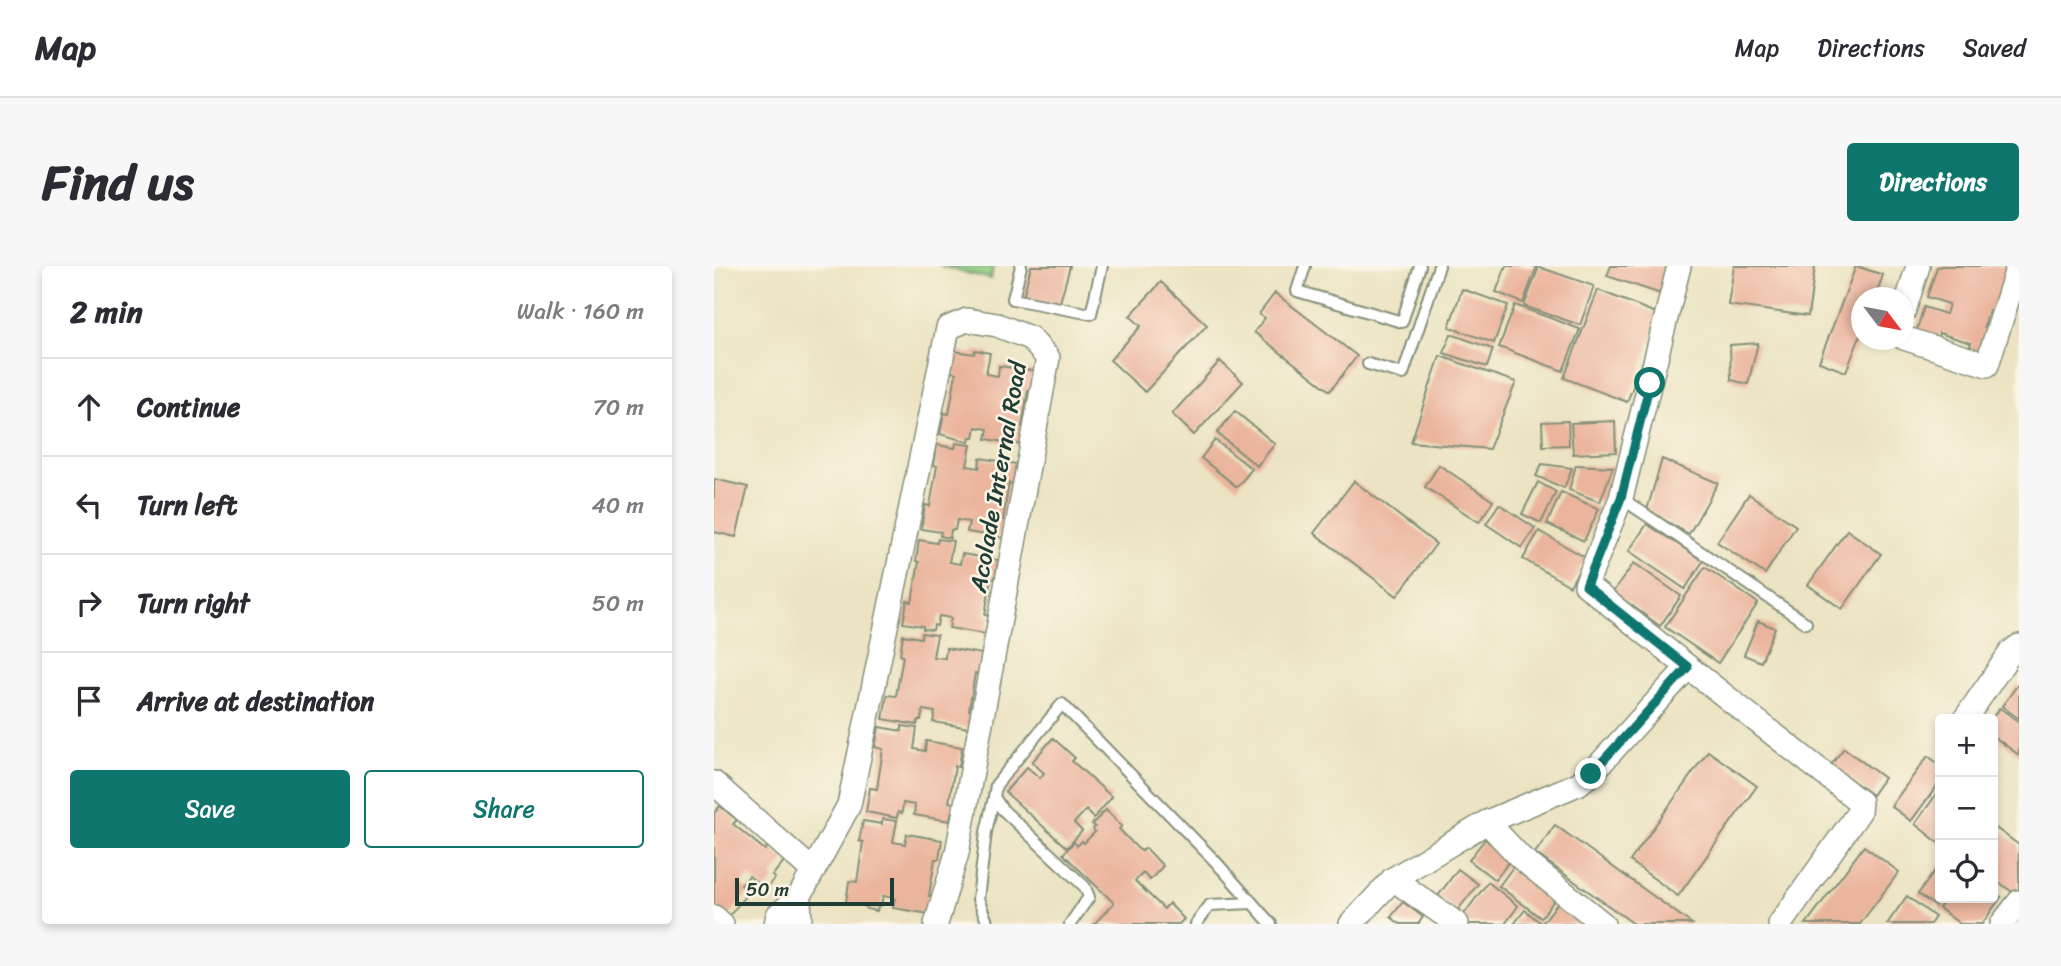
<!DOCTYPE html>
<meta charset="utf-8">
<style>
:root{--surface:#fff;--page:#f7f7f7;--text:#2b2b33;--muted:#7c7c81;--line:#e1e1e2;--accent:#0f766e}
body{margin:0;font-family:Sriracha,sans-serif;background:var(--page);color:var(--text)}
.controls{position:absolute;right:21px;bottom:21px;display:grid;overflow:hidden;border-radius:7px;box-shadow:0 4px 10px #0003}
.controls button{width:63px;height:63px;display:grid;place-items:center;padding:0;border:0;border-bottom:2px solid var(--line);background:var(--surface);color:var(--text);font:35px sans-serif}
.compass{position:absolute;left:1137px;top:21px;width:63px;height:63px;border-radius:50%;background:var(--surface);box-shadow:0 4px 10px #0003;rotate:122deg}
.scale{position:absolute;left:21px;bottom:18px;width:159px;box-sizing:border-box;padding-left:7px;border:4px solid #1f3d34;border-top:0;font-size:19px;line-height:24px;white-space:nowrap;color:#1f3d34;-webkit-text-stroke:5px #fcf5e5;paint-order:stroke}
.stop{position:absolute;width:21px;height:21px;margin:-16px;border:5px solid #0f766e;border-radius:50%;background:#fff}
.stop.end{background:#0f766e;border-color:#fff;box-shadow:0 2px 7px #0008}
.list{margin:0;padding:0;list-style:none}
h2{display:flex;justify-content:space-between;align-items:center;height:91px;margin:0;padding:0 28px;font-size:30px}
h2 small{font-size:23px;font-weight:400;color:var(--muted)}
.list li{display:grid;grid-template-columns:46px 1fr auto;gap:21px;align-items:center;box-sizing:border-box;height:98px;padding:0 28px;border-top:2px solid var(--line)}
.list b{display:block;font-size:26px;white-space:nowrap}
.list em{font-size:23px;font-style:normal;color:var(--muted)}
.actions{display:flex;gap:14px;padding:21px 28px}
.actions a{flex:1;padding:16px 0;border:2px solid var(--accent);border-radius:7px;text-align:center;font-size:24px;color:var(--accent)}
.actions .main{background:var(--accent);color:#fff}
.icon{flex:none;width:38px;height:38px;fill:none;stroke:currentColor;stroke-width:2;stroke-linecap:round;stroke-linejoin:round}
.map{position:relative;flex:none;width:1305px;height:658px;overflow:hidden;border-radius:7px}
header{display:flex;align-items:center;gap:42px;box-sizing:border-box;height:98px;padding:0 35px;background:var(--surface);border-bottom:2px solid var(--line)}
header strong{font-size:33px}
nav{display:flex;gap:38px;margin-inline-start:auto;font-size:24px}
.intro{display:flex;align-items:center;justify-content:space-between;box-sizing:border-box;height:168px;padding:0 42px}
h1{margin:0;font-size:49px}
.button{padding:18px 32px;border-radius:7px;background:var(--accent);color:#fff;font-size:24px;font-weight:700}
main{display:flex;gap:42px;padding:0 42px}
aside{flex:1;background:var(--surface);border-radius:7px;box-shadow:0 4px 10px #0003}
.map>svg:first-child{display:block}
.green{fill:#8ac77c;stroke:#548258;stroke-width:2}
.building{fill:#ebb49c}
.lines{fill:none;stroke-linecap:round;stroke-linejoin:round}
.lane-casing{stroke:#85907a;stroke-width:14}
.street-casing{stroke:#85907a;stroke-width:26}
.lane{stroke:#fff;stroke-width:10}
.street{stroke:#fff;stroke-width:23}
.route{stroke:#0f766e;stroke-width:9}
.labels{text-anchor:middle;stroke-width:5;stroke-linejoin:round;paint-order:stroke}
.street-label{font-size:24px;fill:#1f3d34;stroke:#fcf5e5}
</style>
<header>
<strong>Map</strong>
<nav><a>Map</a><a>Directions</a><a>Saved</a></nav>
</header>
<div class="intro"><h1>Find us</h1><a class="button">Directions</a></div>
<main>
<aside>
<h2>2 min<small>Walk · 160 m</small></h2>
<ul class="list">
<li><svg class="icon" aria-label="ahead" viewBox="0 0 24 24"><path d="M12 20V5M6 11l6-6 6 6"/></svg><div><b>Continue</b></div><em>70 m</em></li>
<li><svg class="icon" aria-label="left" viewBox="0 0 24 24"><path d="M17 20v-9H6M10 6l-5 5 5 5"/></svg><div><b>Turn left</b></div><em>40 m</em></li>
<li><svg class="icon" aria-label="right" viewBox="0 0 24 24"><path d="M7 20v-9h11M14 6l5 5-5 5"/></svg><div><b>Turn right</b></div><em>50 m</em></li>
<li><svg class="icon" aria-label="arrive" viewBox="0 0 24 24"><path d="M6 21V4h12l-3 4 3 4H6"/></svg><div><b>Arrive at destination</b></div></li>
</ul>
<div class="actions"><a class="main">Save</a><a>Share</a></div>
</aside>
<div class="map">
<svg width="1305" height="658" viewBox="0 0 1305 658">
<rect width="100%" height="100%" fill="#fcf5e5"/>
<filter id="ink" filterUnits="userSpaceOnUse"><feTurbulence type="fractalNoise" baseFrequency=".0143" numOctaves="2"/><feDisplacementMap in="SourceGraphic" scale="14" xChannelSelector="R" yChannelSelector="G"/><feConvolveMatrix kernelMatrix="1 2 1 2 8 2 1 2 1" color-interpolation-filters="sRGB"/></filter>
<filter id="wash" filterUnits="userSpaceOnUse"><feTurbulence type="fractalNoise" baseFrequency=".00686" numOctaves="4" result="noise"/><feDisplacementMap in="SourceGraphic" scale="28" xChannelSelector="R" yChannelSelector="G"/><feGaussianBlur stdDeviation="1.57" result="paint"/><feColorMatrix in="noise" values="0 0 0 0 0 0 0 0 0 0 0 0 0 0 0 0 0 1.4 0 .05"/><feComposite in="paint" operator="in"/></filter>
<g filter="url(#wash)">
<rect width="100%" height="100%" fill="#ebe3c1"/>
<polygon class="green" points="226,0 279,0 277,13"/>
<g id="blocks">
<g class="building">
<polygon points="317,0 356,0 345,40 309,31"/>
<polygon points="792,0 823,0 809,37 782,26"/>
<polygon points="897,0 957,0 947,28 893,10"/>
<polygon points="1020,0 1101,0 1094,50 1014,39"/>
<polygon points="1142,0 1169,9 1161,32 1148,32 1148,65 1132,106 1105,96"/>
<polygon points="1228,0 1302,0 1287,47 1275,44 1270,61 1281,65 1272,92 1254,86 1257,77 1225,67 1222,76 1201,69 1210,41 1232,48 1235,38 1213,31 1223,1"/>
<polygon points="825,1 880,20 866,59 810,40"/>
<polygon points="447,16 493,59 431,126 396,94 427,60 416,50"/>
<polygon points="748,23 794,39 780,77 735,61"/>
<polygon points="884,24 947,49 913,136 850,112"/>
<polygon points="561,27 643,90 616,125 540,66 551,52 545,48"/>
<polygon points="801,39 866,63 849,105 785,81"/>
<polygon points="737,68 779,83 773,101 730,87"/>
<polygon points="1044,77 1034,118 1017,114 1016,79"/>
<polygon points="261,84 276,87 272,108 284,110 285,100 321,105 318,125 314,124 308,161 312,161 309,179 272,173 274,163 262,161 260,171 256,171 255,176 226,168 230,147 235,148 242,107 237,106 240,85 260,88"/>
<polygon points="726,90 802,116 775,183 697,176"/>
<polygon points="506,95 529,116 480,169 458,148"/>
<polygon points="521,145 561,178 543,200 503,167"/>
<polygon points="854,155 855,179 829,180 828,156"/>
<polygon points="901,155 902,186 859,188 857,157"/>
<polygon points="501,174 538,203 523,221 487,192"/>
<polygon points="242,177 257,179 253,200 265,202 266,192 302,198 299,218 295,217 289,254 293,254 290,272 253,266 255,256 243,254 241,264 237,264 236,272 226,270 227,266 207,263 211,239 216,240 223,200 220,199 223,179 241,182"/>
<polygon points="948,193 1004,217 975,268 933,244"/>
<polygon points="828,198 858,202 850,222 822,210"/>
<polygon points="725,199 779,235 765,256 711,221"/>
<polygon points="862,199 899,201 886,236 855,224"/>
<polygon points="0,213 34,221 22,271 0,266"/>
<polygon points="640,215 722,278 683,330 600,267"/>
<polygon points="824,216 842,226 827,257 808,248"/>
<polygon points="847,226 885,243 870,275 833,258"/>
<polygon points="1035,228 1082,260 1051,308 1003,276"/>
<polygon points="785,238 821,262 808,282 772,258"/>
<polygon points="933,258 989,295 971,323 915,285"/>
<polygon points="1133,264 1167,288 1128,343 1094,319"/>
<polygon points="825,265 872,292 856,320 809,293"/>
<polygon points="224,273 239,275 235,296 246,298 248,288 284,294 281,313 277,313 271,349 275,350 272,368 235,362 237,352 225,350 223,360 220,359 219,364 209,363 209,360 189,357 193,335 198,336 205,296 202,295 205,274 223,277"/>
<polygon points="920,297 967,330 946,360 899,326"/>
<polygon points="991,301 1044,337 1004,397 951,361"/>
<polygon points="1044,355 1061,362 1047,396 1030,389"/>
<polygon points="208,367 223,369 219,391 231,392 232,382 268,388 265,408 261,407 255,444 259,444 256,462 219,456 221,446 209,444 207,454 204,454 203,459 169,453 173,429 182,430 189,390 186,389 189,369 207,372"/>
<polygon points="1305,417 1305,453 1288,440"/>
<polygon points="1286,442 1305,456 1305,489 1279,470 1277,453"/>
<polygon points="188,460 203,462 200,483 211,485 212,475 248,481 245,501 241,500 235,536 239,537 236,555 200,549 201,539 189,537 188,547 184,546 183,552 152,546 156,522 163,523 169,483 161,481 165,461 188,465"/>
<polygon points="339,472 361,492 358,495 398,531 380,552 372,544 360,557 368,565 353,582 291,526 313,501 326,512 330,507 318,496"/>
<polygon points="1130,482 1170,512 1158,529 1117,499"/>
<polygon points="994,485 1043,520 964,630 916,595"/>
<polygon points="1214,490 1226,499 1226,516 1197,555 1177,540"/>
<polygon points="1226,523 1226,578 1201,558"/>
<polygon points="6,540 23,554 19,558 51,584 54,580 71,594 58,610 61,612 51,624 35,610 27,619 35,625 12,654 0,643 0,547"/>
<polygon points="392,544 408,560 405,563 424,583 428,585 432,582 449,600 436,614 429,607 421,615 450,643 455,637 470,653 465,658 380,658 400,637 349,588 360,576 363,580 368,575 370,577 381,566 379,563 381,561 378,558"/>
<polygon points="168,553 183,555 179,576 191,578 193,568 228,574 225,593 221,593 215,630 219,630 216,648 179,642 181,632 169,630 167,640 164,639 163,645 152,643 152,640 132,637 135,615 143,616 149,576 145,575 149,555 168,558"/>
<polygon points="841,559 978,658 920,658 821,587"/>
<polygon points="1279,560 1305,579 1305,623 1301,628 1279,612"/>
<polygon points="771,573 797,593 781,614 755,594"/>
<polygon points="1150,580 1185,606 1146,658 1092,658"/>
<polygon points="802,597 844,629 827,652 785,620"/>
<polygon points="1226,598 1226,632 1221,640 1204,628"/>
<polygon points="744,603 764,618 743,645 724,630"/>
<polygon points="774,616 804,640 791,658 755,658 747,652"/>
<polygon points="1279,625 1287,631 1268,658 1246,658 1225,642 1232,632 1279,632"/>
<polygon points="1193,630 1221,651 1216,658 1173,658"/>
<polygon points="847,633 880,658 832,658 829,656"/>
<polygon points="689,636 709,651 704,658 686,658 677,651"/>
<polygon points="811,644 828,658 800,658"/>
</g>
</g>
</g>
<g filter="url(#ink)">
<use href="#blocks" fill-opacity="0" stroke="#85907a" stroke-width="2"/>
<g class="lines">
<g class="lane-casing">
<g id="lane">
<polyline points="307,0 299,33 377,48 388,0"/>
<polyline points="591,0 583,25 688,56 706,0"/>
<polyline points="654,98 689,108 725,0"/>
<polyline points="907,232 1092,357"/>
<polyline points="274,658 264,633 272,566 280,531"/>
<polyline points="356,658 375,631 371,621 288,543 280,531 282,519 348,438 501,595 557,658"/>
<polyline points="482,658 496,639 538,637"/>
</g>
</g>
<g class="street-casing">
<g id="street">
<polyline points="1190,45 1204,0"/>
<polyline points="1190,72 1273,99 1304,0"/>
<polyline points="974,401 1146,536 1145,546 1066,658"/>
<polyline points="1251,453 1297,386 1305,380"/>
<polyline points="0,517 99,605"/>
<polyline points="773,556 807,592 889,658"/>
<polyline points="679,613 743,658"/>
<polyline points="85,631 135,539 234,62 253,54 283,59 316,72 334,92 243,587 222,658"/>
<polyline points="0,651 8,658"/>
<polyline points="62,658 64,649 85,631 86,658"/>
<polyline points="637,658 679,613 773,556 864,518 877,508 974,401 872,319 907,232 965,0"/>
<polyline points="1288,658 1305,636"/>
</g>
</g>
<use href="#lane" class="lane"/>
<use href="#street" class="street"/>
</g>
</g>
<g class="lines" filter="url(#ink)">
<polyline class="route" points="877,508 974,401 872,320 907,232 936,117"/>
</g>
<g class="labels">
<g class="street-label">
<text transform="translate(284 211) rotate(-80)" y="8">Acolade Internal Road</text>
</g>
</g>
</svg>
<div class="controls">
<button>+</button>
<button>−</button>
<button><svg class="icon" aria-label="locate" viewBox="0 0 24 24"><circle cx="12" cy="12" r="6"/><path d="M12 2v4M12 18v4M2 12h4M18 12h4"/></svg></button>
</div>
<svg class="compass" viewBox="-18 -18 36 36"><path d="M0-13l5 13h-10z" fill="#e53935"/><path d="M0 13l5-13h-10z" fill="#7c7c81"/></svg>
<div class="scale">50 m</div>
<div class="stop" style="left:936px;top:117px"></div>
<div class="stop end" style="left:877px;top:508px"></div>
</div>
</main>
